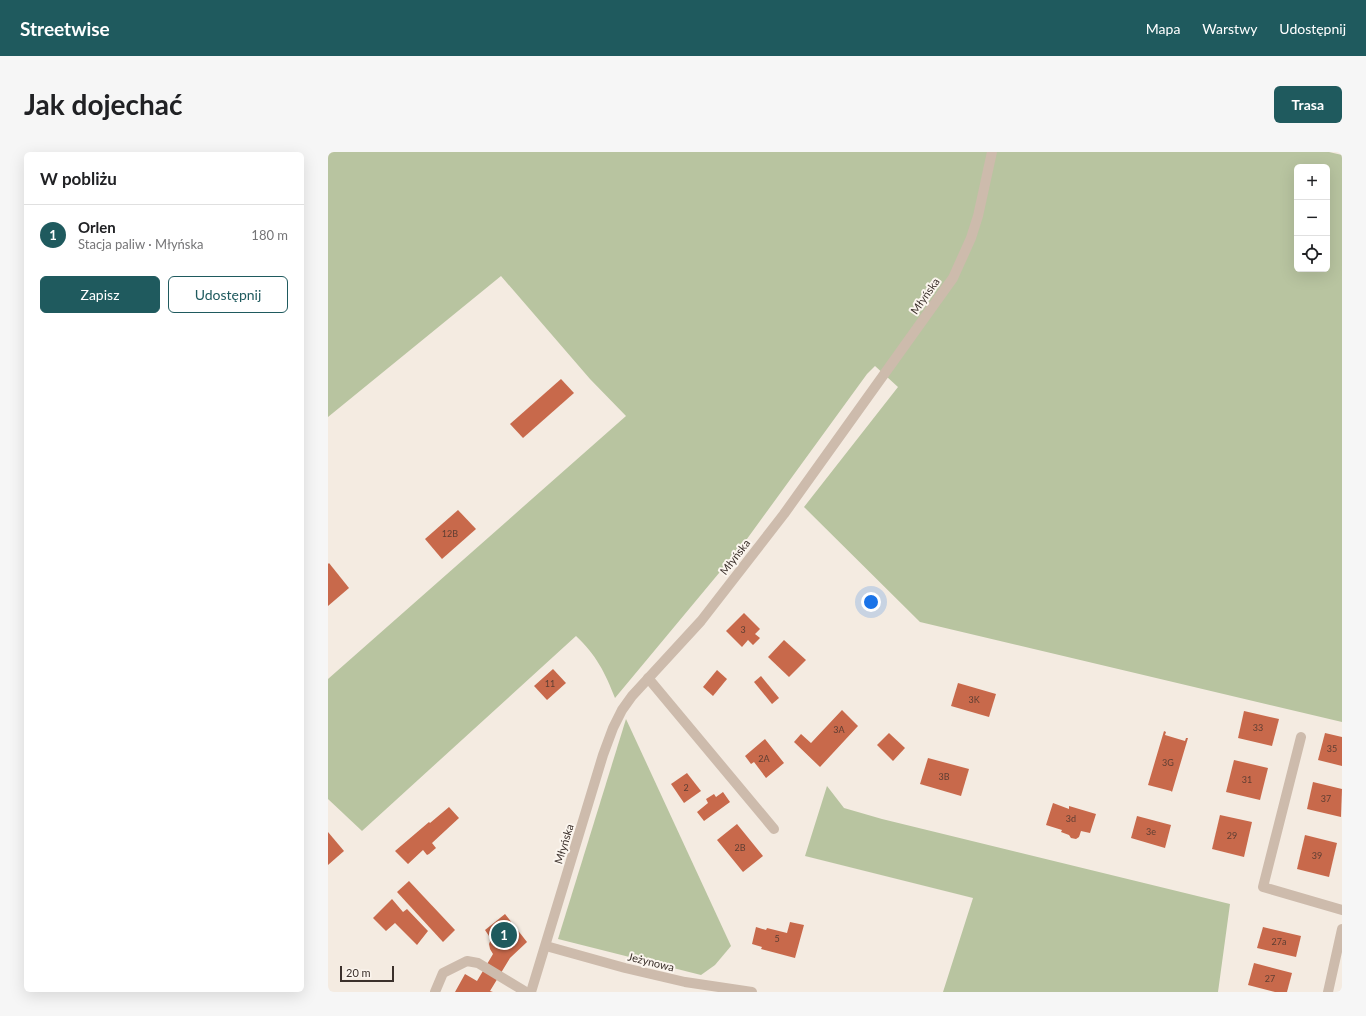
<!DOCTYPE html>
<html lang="pl">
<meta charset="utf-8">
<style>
:root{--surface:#fff;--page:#f6f6f6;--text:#202124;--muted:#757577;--line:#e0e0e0;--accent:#1f5a5e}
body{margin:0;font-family:Lato,sans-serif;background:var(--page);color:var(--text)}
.controls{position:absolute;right:12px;top:12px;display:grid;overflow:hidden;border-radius:6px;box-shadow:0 4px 16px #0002}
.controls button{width:36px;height:36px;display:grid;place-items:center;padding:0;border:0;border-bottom:1px solid var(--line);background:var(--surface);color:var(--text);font:20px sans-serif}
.scale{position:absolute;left:12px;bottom:10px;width:54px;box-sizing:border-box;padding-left:4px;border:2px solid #3b302b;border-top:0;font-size:11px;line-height:14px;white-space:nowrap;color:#3b302b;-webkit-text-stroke:3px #fbf5ee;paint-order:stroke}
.you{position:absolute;left:543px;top:450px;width:14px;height:14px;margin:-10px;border:3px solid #fff;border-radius:50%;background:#1a73e8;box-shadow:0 0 0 6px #1a73e833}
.badge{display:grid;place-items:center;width:26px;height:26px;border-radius:50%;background:var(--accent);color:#fff;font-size:13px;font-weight:700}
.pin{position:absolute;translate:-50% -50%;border:2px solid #fff;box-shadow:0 1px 4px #0006}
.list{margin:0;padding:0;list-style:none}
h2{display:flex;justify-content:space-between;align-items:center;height:52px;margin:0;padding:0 16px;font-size:17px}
h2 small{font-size:13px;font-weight:400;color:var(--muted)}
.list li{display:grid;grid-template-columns:26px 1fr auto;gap:12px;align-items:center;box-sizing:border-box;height:60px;padding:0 16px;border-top:1px solid var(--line)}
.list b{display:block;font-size:15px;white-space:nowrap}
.list p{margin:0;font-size:13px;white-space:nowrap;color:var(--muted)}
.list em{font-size:13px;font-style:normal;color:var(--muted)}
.actions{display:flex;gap:8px;padding:12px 16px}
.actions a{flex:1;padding:9px 0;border:1px solid var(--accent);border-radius:6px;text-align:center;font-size:14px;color:var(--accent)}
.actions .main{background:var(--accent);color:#fff}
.icon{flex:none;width:22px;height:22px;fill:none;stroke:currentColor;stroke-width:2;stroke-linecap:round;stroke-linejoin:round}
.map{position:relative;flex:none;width:1014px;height:840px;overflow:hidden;border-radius:6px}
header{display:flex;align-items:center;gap:24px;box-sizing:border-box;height:56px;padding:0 20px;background:var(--accent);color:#fff}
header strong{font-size:19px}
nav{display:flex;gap:22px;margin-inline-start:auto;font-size:14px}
.intro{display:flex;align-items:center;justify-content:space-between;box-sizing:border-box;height:96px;padding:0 24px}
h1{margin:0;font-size:28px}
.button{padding:10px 18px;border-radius:6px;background:var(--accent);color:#fff;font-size:14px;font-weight:700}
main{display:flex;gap:24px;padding:0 24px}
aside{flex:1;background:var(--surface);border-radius:6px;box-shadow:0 4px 16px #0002}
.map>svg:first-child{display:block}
.green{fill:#b8c4a0;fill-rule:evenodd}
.building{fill:#c8694b}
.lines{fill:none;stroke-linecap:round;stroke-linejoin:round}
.minor{stroke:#cdbbac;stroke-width:10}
.labels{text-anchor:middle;stroke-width:4;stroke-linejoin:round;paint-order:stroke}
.number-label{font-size:9px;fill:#5e3e33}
.street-label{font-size:11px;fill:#3b302b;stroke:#fbf5ee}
</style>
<header>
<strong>Streetwise</strong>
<nav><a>Mapa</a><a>Warstwy</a><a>Udostępnij</a></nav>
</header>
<div class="intro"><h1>Jak dojechać</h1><a class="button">Trasa</a></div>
<main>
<aside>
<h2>W pobliżu<small></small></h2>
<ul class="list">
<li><span class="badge">1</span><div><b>Orlen</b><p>Stacja paliw · Młyńska</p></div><em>180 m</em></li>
</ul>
<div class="actions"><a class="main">Zapisz</a><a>Udostępnij</a></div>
</aside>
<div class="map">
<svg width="1014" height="840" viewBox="0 0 1014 840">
<rect width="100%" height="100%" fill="#f4ebe1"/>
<g class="green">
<path d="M0,0H1001L1014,3V570L592,470L476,355L570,235L547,214L539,222L416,391L287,546C277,520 268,503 248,484L34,679L0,647V527L298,264L262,227L173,124L0,265ZM969,15H999V117H969Z"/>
<polygon points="298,567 403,794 387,813 373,823 230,787"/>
<polygon points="499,634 516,656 554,667 902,752 890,840 615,840 645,746 477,704"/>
</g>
<g class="building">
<polygon points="233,227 246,241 195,286 182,272"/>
<polygon points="130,358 148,377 114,407 97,387"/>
<polygon points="1,411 21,436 0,454 0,412"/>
<polygon points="416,461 432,477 427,482 432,486 425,493 420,488 414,495 398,479"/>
<polygon points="456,488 478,508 461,525 440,505"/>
<polygon points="225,517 238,531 219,548 206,534"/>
<polygon points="389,518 399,527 385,544 375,535"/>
<polygon points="433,524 451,546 444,552 426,530"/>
<polygon points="630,531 668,542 661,565 623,554"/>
<polygon points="514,558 530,574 492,615 466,590 473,582 483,591"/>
<polygon points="916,559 951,567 944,594 910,586"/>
<polygon points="836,579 838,580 837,583 857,589 858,586 860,586 844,640 843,639 820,633"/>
<polygon points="561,581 577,596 565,609 549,593"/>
<polygon points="997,581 1014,585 1014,614 990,608"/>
<polygon points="437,587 456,611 438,626 426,610 423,612 417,604"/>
<polygon points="600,606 641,617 633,644 592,632"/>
<polygon points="906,608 940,616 932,648 898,640"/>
<polygon points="359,621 373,639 356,651 343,632"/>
<polygon points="985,630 1014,637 1013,665 979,657"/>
<polygon points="395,640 402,650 376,669 369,660 380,651 378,647 386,642 388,645"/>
<polygon points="725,651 741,657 741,654 768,662 762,681 753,679 751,685 748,687 743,686 741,683 733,680 734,678 718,673"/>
<polygon points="121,655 131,666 104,691 108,696 101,702 99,703 95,698 80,712 67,699 101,670 102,671"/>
<polygon points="892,663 924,670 916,705 884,697"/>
<polygon points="809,664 843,673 837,696 803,686"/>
<polygon points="409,672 435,704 415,720 389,688"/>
<polygon points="0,680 16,699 0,713"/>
<polygon points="977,683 1009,691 1001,725 969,717"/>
<polygon points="81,729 127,778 115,790 69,740"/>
<polygon points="64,747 75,760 79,757 100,779 89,793 67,771 58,779 45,766"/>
<polygon points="177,762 199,790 182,806 162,839 165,840 127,840 137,822 149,829 165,802 162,797 161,792 163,787 157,778"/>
<polygon points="462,770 476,773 467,806 433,797 434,795 424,792 428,775 438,778 439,776 459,781"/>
<polygon points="935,775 973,784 968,805 929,796"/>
<polygon points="926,811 964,821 959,840 947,840 920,833"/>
</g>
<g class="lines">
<g class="minor">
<polyline points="320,526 446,677"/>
<polyline points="973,585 935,735 1014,758"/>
<polyline points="218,794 297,816 357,830 424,840"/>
<polyline points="107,840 115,821 139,809 150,811 198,840"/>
<polyline points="203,840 275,603 285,576 294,558 304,544 373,469 456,362 625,126 643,86 650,64 664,0"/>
<polyline points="1000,840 1014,777"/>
</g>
</g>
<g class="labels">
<g class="number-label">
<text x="122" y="385">12B</text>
<text x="415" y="481">3</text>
<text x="222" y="535">11</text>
<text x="646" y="551">3K</text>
<text x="930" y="579">33</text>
<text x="511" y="581">3A</text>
<text x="1004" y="600">35</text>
<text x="436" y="610">2A</text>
<text x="840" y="614">3G</text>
<text x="616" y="628">3B</text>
<text x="919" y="631">31</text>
<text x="358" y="639">2</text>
<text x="998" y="650">37</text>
<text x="743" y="670">3d</text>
<text x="823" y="683">3e</text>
<text x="904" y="687">29</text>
<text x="412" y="699">2B</text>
<text x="989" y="707">39</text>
<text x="449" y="790">5</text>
<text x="951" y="793">27a</text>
<text x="942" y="830">27</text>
</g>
<g class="street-label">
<text transform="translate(597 144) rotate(-55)" y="4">Młyńska</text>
<text transform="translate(407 405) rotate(-52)" y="4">Młyńska</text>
<text transform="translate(236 692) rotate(-73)" y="4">Młyńska</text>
<text transform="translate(323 810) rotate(14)" y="4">Jeżynowa</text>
</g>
</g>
</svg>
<div class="controls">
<button>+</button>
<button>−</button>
<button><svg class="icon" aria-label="locate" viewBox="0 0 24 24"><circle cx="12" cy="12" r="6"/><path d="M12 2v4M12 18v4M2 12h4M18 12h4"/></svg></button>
</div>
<div class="scale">20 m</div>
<div class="you"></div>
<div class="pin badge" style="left:176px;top:783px">1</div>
</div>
</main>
